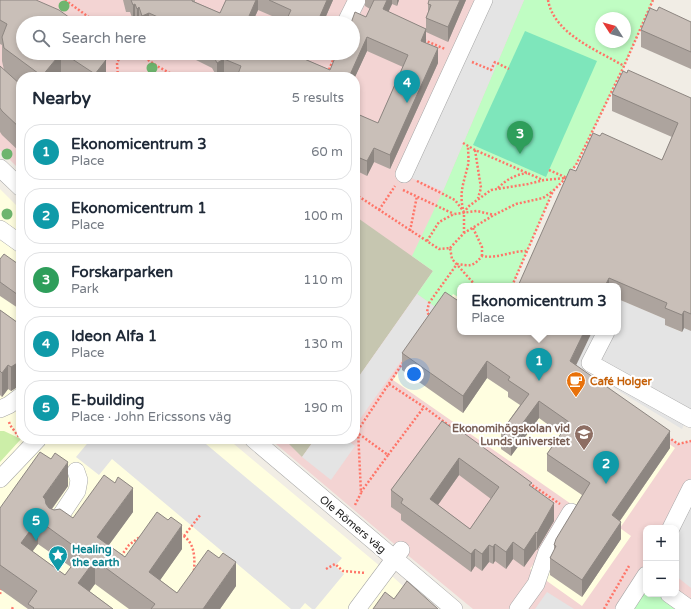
<!DOCTYPE html>
<meta charset="utf-8">
<style>
:root{--surface:#fff;--page:#f6f6f7;--text:#1f2937;--muted:#747a83;--line:#e0e1e3;--accent:#0f766e}
body{margin:0;font-family:"Varela Round",sans-serif;background:var(--page);color:var(--text)}
.controls{position:absolute;right:12px;bottom:12px;display:grid;overflow:hidden;border-radius:8px;box-shadow:0 2px 6px #0003}
.controls button{width:36px;height:36px;display:grid;place-items:center;padding:0;border:0;border-bottom:1px solid var(--line);background:var(--surface);color:var(--text);font:20px sans-serif}
.compass{position:absolute;left:595px;top:12px;width:36px;height:36px;border-radius:50%;background:var(--surface);box-shadow:0 2px 6px #0003;rotate:306deg}
.you{position:absolute;left:414px;top:374px;width:14px;height:14px;margin:-10px;border:3px solid #fff;border-radius:50%;background:#1a73e8;box-shadow:0 0 0 6px #1a73e833}
.badge{display:grid;place-items:center;width:26px;height:26px;border-radius:50%;background:var(--accent);color:#fff;font-size:13px;font-weight:700}
.pin{position:absolute;translate:-50% -33px;filter:drop-shadow(0 1px 2px #0008)}
.pin::after{content:'';position:absolute;top:21px;width:14px;height:12px;background:inherit;clip-path:polygon(0 0,100% 0,50% 100%)}
.popup{position:absolute;left:457px;top:283px;width:164px;height:52px;box-sizing:border-box;display:grid;place-content:center;border-radius:8px;background:var(--surface);filter:drop-shadow(0 1px 3px #0005);font-size:13px;white-space:nowrap;color:var(--muted)}
.popup b{font-size:15px;color:var(--text)}
.popup::after{content:'';position:absolute;left:50%;top:100%;margin-left:-8px;border:8px solid transparent;border-top-color:var(--surface)}
.list{margin:0;padding:0;list-style:none}
h2{display:flex;justify-content:space-between;align-items:center;height:52px;margin:0;padding:0 16px;font-size:17px}
h2 small{font-size:13px;font-weight:400;color:var(--muted)}
.list li{display:grid;grid-template-columns:26px 1fr auto;gap:12px;align-items:center;box-sizing:border-box;height:56px;margin:0 8px 8px;padding:0 8px;border:1px solid var(--line);border-radius:16px}
.list b{display:block;font-size:15px;white-space:nowrap}
.list p{margin:0;font-size:13px;white-space:nowrap;color:var(--muted)}
.list em{font-size:13px;font-style:normal;color:var(--muted)}
.icon{flex:none;width:22px;height:22px;fill:none;stroke:currentColor;stroke-width:2;stroke-linecap:round;stroke-linejoin:round}
.map{position:relative;flex:none;width:691px;height:609px;overflow:hidden}
.search{position:absolute;background:var(--surface);box-shadow:0 2px 6px #0003;left:16px;top:16px;width:344px;height:44px;display:flex;align-items:center;gap:10px;box-sizing:border-box;padding:0 14px;border-radius:22px;color:var(--muted);font-size:15px}
.panel{position:absolute;background:var(--surface);box-shadow:0 2px 6px #0003;left:16px;top:72px;width:344px;height:372px;border-radius:16px}
.map>svg:first-child{display:block}
.commercial{fill:#f3d4d3;fill-rule:evenodd}
.education{fill:#fffee0}
.construction{fill:#c6c6b0}
.grass{fill:#cceea8}
.park{fill:#c0fdc3;fill-rule:evenodd}
.pitch{fill:#7ee6bb}
.parking{fill:#e4e4e4}
.lines{fill:none;stroke-linecap:round;stroke-linejoin:round}
.minor-casing{stroke:#a7a7a7;stroke-width:18}
.path{stroke:#ff7568;stroke-width:2.5;stroke-dasharray:2 2;stroke-linecap:butt}
.minor{stroke:#fff;stroke-width:17}
.tree{fill:#6eb56e}
.wall{fill:#ada49e;fill-rule:evenodd}
.shaded-wall{fill:#8d8681}
.building{fill:#c9bfb8;stroke:#8d8681;fill-rule:evenodd}
.labels{text-anchor:middle;stroke-width:4;stroke-linejoin:round;paint-order:stroke}
.food-label{font-size:11px;font-weight:bold;fill:#c56008;stroke:#fff;text-anchor:start}
.education-label{font-size:11px;font-weight:bold;fill:#785e54;stroke:#fff;text-anchor:end}
.street-label{font-size:11px;fill:#202020;stroke:#fff}
.culture-label{font-size:11px;font-weight:bold;fill:#0d838f;stroke:#fff;text-anchor:start}
</style>
<div class="map">
<svg width="691" height="609" viewBox="0 0 691 609">
<rect width="100%" height="100%" fill="#f1ede5"/>
<path class="commercial" d="M3,0H653L624,66L576,165L553,191L512,286H460V332L591,386L678,444L691,441V609H473L399,548L270,439H355V77H21V171L0,150V6ZM601,18H625V42H601ZM23,23H353V53H23ZM646,528H676V594H646Z"/>
<g class="education">
<polygon points="0,189 21,210 21,439 228,439 393,577 429,609 0,609"/>
<polygon points="453,293 460,298 460,332 509,332 675,448 620,528 631,536 582,606 530,569 574,506 393,380"/>
</g>
<g class="construction">
<polygon points="355,216 433,271 355,382"/>
<polygon points="284,439 315,439 302,457"/>
</g>
<polygon class="grass" points="0,431 4,431 21,439 0,462"/>
<g class="park">
<path d="M524,0H653L624,66L576,165L553,191L512,286H460V298L453,294L445,309H438L417,294L433,271L412,256L443,191ZM601,18H625V42H601Z"/>
<polygon points="646,583 646,594 676,594 691,609 630,609"/>
</g>
<polygon class="pitch" points="525,31 597,61 546,177 473,145"/>
<g class="parking">
<polygon points="490,0 524,0 443,191 409,177"/>
<polygon points="417,294 438,309 355,426 355,382"/>
<polygon points="618,299 667,320 665,325 681,332 684,328 691,331 691,410 682,429 576,365 592,332 618,332"/>
<polygon points="91,439 200,439 342,558 335,566 344,574 315,609 312,609 305,603 300,609 291,609 112,459 99,475 76,457"/>
<polygon points="315,439 346,439 355,446 331,480 302,457"/>
<polygon points="691,505 691,588 676,576 676,535"/>
<polygon points="547,592 574,609 535,609"/>
</g>
<g class="lines">
<g class="minor-casing">
<g id="minor">
<polyline points="346,22 357,0"/>
<polyline points="0,168 21,188"/>
<polyline points="404,174 484,0"/>
<polyline points="0,229 21,244"/>
<polyline points="606,332 590,363 691,419"/>
<polyline points="0,409 9,405 21,396"/>
<polyline points="253,439 454,609"/>
<polyline points="0,479 38,439"/>
<polyline points="55,524 77,491 79,480 76,471"/>
<polyline points="671,528 691,488"/>
<polyline points="669,594 690,609"/>
<polyline points="357,609 401,550"/>
<polyline points="518,609 536,584 547,552 571,512"/>
<polyline points="624,609 646,575"/>
</g>
</g>
<g class="path">
<polyline points="65,0 97,23"/>
<path d="M548,0C554,34 597,50 624,66"/>
<polyline points="424,40 445,49"/>
<polyline points="138,53 157,66 177,77"/>
<polyline points="472,62 491,70 495,62 509,69"/>
<polyline points="118,77 117,63 122,53"/>
<polyline points="326,77 336,53"/>
<polyline points="463,143 475,150 543,180"/>
<polyline points="475,150 481,188 478,198"/>
<polyline points="549,170 567,178"/>
<polyline points="571,171 576,165 624,66 653,0"/>
<polyline points="417,181 455,200 464,212"/>
<path d="M498,188C507,179 515,175 527,173"/>
<polyline points="403,190 454,214"/>
<polyline points="355,194 439,249 450,248 452,259 476,286"/>
<path d="M463,209C459,192 464,182 468,165C469,159 468,152 468,146"/>
<polyline points="379,210 395,186"/>
<polyline points="473,228 482,247 482,256"/>
<polyline points="410,231 417,196"/>
<polyline points="464,233 464,212 469,206 491,190 528,184 544,180 566,178"/>
<polyline points="427,241 439,222 454,214 477,211 494,215"/>
<polyline points="450,248 464,233 494,215 516,204 543,198 553,191"/>
<polyline points="512,286 553,191 567,177"/>
<path d="M431,318L427,312L429,303L457,264C470,266 473,267 482,256C497,259 511,251 526,251"/>
<polyline points="389,384 424,407 455,430"/>
<polyline points="9,422 10,425 19,437"/>
<polyline points="359,434 388,455 361,492"/>
<polyline points="668,437 678,444 691,441"/>
<polyline points="388,455 424,407"/>
<polyline points="529,483 560,504"/>
<polyline points="355,505 361,493 358,430 404,361"/>
<path d="M180,534C195,541 195,557 194,571"/>
<polyline points="184,536 201,514"/>
<polyline points="121,556 129,545 141,536"/>
<polyline points="326,569 335,564 343,571 366,573"/>
<polyline points="0,594 2,587"/>
<polyline points="12,609 13,607"/>
<polyline points="604,609 629,566"/>
</g>
<use href="#minor" class="minor"/>
</g>
<g class="tree">
<circle cx="64" cy="6" r="5.5"/>
<circle cx="152" cy="68" r="5.5"/>
<circle cx="7" cy="154" r="5.5"/>
<circle cx="7" cy="214" r="5.5"/>
</g>
<g class="wall">
<polygon points="123,0 195,0 195,2 220,13 226,0 333,0 323,23 285,23 286,22 258,10 252,23 140,23 139,22 137,23 135,18 133,20 130,12 126,12"/>
<polygon points="365,0 399,0 397,6 392,4 388,12 426,29 426,18 428,13 428,4 466,0 448,42 426,32 426,43 438,63 390,169 374,162 367,176 355,170 355,113 378,123 403,67 367,51 355,77 233,77 224,73 217,77 212,68 196,60 196,54 194,53 310,53 307,60 330,70 366,17 370,9 365,6"/>
<polygon points="0,1 23,53 106,53 106,77 63,77 61,76 60,77 21,77 21,84 16,80 21,85 21,153 2,135 0,132 0,66 4,70 2,61 2,45 0,44"/>
<polygon points="657,11 691,22 691,69 641,47 641,30"/>
<polygon points="612,94 691,98 691,331 684,328 682,332 665,325 665,319 618,299 618,286 518,286 576,171 600,136 662,160 672,137 612,111"/>
<polygon points="0,259 21,266 21,310 0,296"/>
<polygon points="0,310 21,325 21,386 19,386 11,391 8,389 2,397 0,395"/>
<polygon points="506,334 576,366 670,448 620,521 621,539 582,597 550,575 550,558 554,550 554,545 582,495 547,471 547,454 561,434 539,418 511,456 501,449 501,432 520,405 508,397 508,392 487,378 463,413 402,370 402,353"/>
<path d="M442,421L532,487L554,521L537,550H536L524,567L513,559L506,569L495,561L493,564L489,562L482,571L475,566L471,572L401,520V514L391,507V490ZM459,475L491,499L470,529L438,505Z"/>
<path d="M68,486L52,509L73,518L133,512L109,545L125,557L182,549L160,580L177,593L236,586L220,609H129L95,584L89,591L113,609H28L0,589V508ZM38,544L71,567L65,575L32,551Z"/>
</g>
<g class="shaded-wall">
<polygon points="256,0 258,0 258,10 252,23 246,23"/>
<polygon points="327,0 333,0 323,23 317,23"/>
<polygon points="387,0 392,0 392,4 383,24 383,9"/>
<polygon points="397,0 399,0 397,6"/>
<polygon points="460,0 466,0 448,42 448,27"/>
<polygon points="135,4 135,18 133,20 133,5"/>
<polygon points="139,7 139,22 137,23 137,9"/>
<polygon points="149,13 149,23 142,23 142,16"/>
<polygon points="426,29 426,43 421,41"/>
<polygon points="367,37 367,51 355,77 349,77"/>
<polygon points="438,48 438,63 390,169 390,155"/>
<polygon points="61,53 61,76 60,77 42,77 42,76"/>
<polygon points="99,53 106,53 106,77 95,77 98,55"/>
<polygon points="304,53 310,53 302,72 302,58"/>
<polygon points="224,59 224,73 217,77 217,63"/>
<polygon points="374,148 374,162 367,176 367,161"/>
<polygon points="609,278 609,286 605,286"/>
<polygon points="684,311 684,328 682,332 682,315"/>
<polygon points="584,332 592,332 570,378 570,361"/>
<polygon points="21,355 21,362 19,362 19,386 11,391 11,367"/>
<polygon points="487,361 487,378 463,413 463,396"/>
<polygon points="8,365 8,389 2,397 2,373"/>
<polygon points="539,401 539,418 511,456 511,439"/>
<polygon points="670,431 670,448 612,532 612,515"/>
<polygon points="459,458 459,475 430,516 430,499"/>
<polygon points="68,462 68,486 43,521 43,497"/>
<polygon points="133,488 133,512 97,561 97,537"/>
<polygon points="554,503 554,521 537,550 537,533"/>
<polygon points="38,520 38,544 21,567 21,543"/>
<polygon points="621,522 621,539 582,597 582,580"/>
<polygon points="182,525 182,549 149,596 149,572"/>
<polygon points="536,532 536,550 524,567 524,550"/>
<polygon points="513,542 513,559 506,569 506,552"/>
<polygon points="495,544 495,561 493,564 493,547"/>
<polygon points="489,545 489,562 482,571 482,554"/>
<polygon points="475,549 475,566 471,572 471,554"/>
<polygon points="95,560 95,584 78,607 78,583"/>
<polygon points="236,562 236,586 220,609 203,609"/>
</g>
<g class="building">
<polygon points="0,0 36,0 59,10 77,23 23,23 23,53 61,53 42,76 4,48 2,37 7,24 0,20"/>
<polygon points="131,0 192,0 192,1 220,13 226,0 256,0 246,23 161,23 160,18 149,13 142,16 139,7 137,9 135,4 133,5"/>
<polygon points="269,0 327,0 317,23 285,23 291,10"/>
<polygon points="374,0 387,0 383,9 426,29 421,41 438,48 390,155 374,148 367,161 355,156 355,113 378,123 408,55 367,37 349,77 241,77 242,75 238,74 241,66 224,59 217,63 212,53 304,53 302,58 330,70 337,53 353,53 353,23 351,23 355,12 366,17"/>
<polygon points="429,0 460,0 448,27 426,18 431,5 428,4"/>
<polygon points="659,7 691,22 691,52 641,30 650,8 657,11"/>
<polygon points="63,53 99,53 98,55 106,60 95,74"/>
<polygon points="0,66 21,85 21,129 2,111 0,108"/>
<polygon points="628,70 691,98 691,314 684,311 682,315 665,308 667,303 609,278 605,286 518,286 570,169 576,171 593,133 600,136 602,133 662,160 678,123 612,94 623,71 627,73"/>
<polygon points="4,254 21,266 21,297 0,282 0,259"/>
<polygon points="445,292 460,302 460,332 503,332 506,334 507,332 584,332 570,361 670,431 612,515 621,522 582,580 550,558 556,546 554,545 556,539 590,483 547,454 569,422 539,401 511,439 501,432 529,394 508,380 510,377 487,361 463,396 402,353"/>
<polygon points="0,310 21,325 21,355 19,357 21,359 21,362 19,362 11,367 8,365 2,373 0,371"/>
<path d="M442,421L452,428L454,426L532,483L529,485L554,503L537,533L536,532L524,550L513,542L506,552L495,544L493,547L489,545L482,554L475,549L471,554L401,503L403,499L391,490ZM459,458L499,487L470,529L430,499Z"/>
<path d="M40,452L51,459L55,453L68,462L43,497L45,499L46,504L49,508L54,510L60,509L73,518L104,475L115,483L118,477L133,488L97,537L125,557L157,512L168,520L171,517L182,525L149,572L177,593L208,550L219,558L223,553L236,562L203,609H151L155,604L95,560L78,583L113,609H33L34,608L28,604L37,591L0,565V508ZM38,520L82,552L65,575L21,543Z"/>
<polygon points="407,581 438,609 373,609 385,592 394,599"/>
</g>
<defs>
<g id="cafe-pin" transform="scale(1)"><path d="M0 17L-7.5 6A9.5 9.5 0 1 1 7.5 6Z" fill="#e8710a" stroke="#fff"/><path d="M-5.5-4.5H6V0H3Q3 3.5 0 3.5H-2.5Q-5.5 3.5-5.5 0ZM3-3.2v2h1.7v-2ZM-6 4.5H4V6H-6Z" fill="#fff"/></g>
<g id="university-pin" transform="scale(1)"><path d="M0 17L-7.5 6A9.5 9.5 0 1 1 7.5 6Z" fill="#8d6e63" stroke="#fff"/><path d="M0-5L7-2L0 1L-7-2ZM-4 1L0 2.5L4 1V4Q0 6-4 4Z" fill="#fff"/></g>
<g id="sight-pin" transform="scale(1)"><path d="M0 17L-7.5 6A9.5 9.5 0 1 1 7.5 6Z" fill="#0f9aa8" stroke="#fff"/><path d="M0-6L1.8-2.2L6-1.7L2.9 1.2L3.7 5.4L0 3.3L-3.7 5.4L-2.9 1.2L-6-1.7L-1.8-2.2Z" fill="#fff"/></g>
</defs>
<g fill-rule="evenodd">
<use href="#cafe-pin" x="576" y="381"/>
<use href="#university-pin" x="584" y="434"/>
<use href="#sight-pin" x="58" y="555"/>
</g>
<g class="labels">
<g class="food-label">
<text x="590" y="385">Café Holger</text>
</g>
<g class="education-label">
<text x="570" y="432">Ekonomihögskolan vid<tspan x="570" dy="13">Lunds universitet</tspan></text>
</g>
<g class="street-label">
<text transform="translate(353 524) rotate(40)" y="4">Ole Römers väg</text>
</g>
<g class="culture-label">
<text x="72" y="553">Healing<tspan x="72" dy="13">the earth</tspan></text>
</g>
</g>
</svg>
<div class="controls">
<button>+</button>
<button>−</button>
</div>
<svg class="compass" viewBox="-18 -18 36 36"><path d="M0-13l5 13h-10z" fill="#e53935"/><path d="M0 13l5-13h-10z" fill="#747a83"/></svg>
<div class="you"></div>
<div class="pin badge" style="left:539px;top:381px;background:#0f9aa8">1</div>
<div class="popup"><b>Ekonomicentrum 3</b>Place</div>
<div class="pin badge" style="left:606px;top:484px;background:#0f9aa8">2</div>
<div class="pin badge" style="left:520px;top:154px;background:#2e9e5b">3</div>
<div class="pin badge" style="left:407px;top:103px;background:#0f9aa8">4</div>
<div class="pin badge" style="left:36px;top:541px;background:#0f9aa8">5</div>
<div class="search"><svg class="icon" aria-label="search" viewBox="0 0 24 24"><circle cx="10" cy="10" r="6"/><path d="M15 15l6 6"/></svg>Search here</div>
<section class="panel">
<h2>Nearby<small>5 results</small></h2>
<ul class="list">
<li><span class="badge" style="background:#0f9aa8">1</span><div><b>Ekonomicentrum 3</b><p>Place</p></div><em>60 m</em></li>
<li><span class="badge" style="background:#0f9aa8">2</span><div><b>Ekonomicentrum 1</b><p>Place</p></div><em>100 m</em></li>
<li><span class="badge" style="background:#2e9e5b">3</span><div><b>Forskarparken</b><p>Park</p></div><em>110 m</em></li>
<li><span class="badge" style="background:#0f9aa8">4</span><div><b>Ideon Alfa 1</b><p>Place</p></div><em>130 m</em></li>
<li><span class="badge" style="background:#0f9aa8">5</span><div><b>E-building</b><p>Place · John Ericssons väg</p></div><em>190 m</em></li>
</ul>
</section>
</div>
